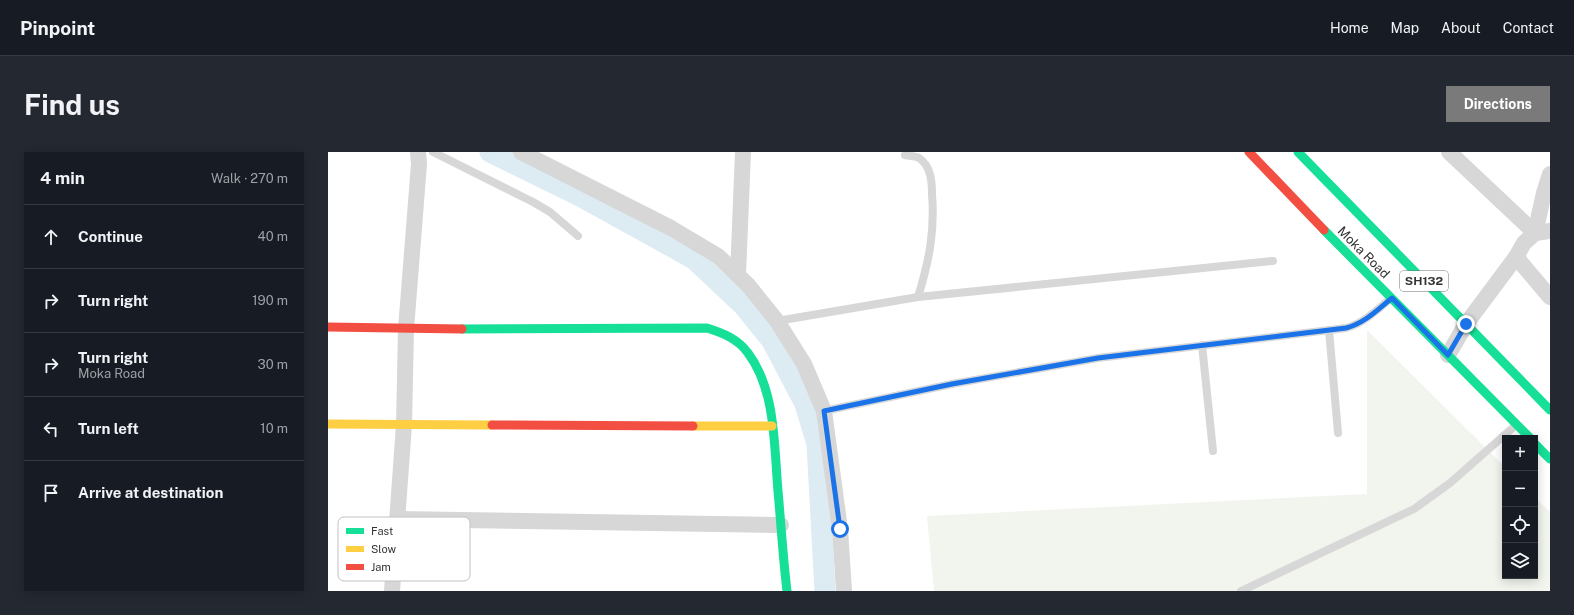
<!DOCTYPE html>
<meta charset="utf-8">
<style>
:root{--surface:#171b24;--page:#242831;--text:#f1f3f6;--muted:#9ea1a6;--line:#363941;--accent:#7a7a7a}
body{margin:0;font-family:"Public Sans",sans-serif;background:var(--page);color:var(--text)}
.controls{position:absolute;right:12px;bottom:12px;display:grid;overflow:hidden;border-radius:0px;box-shadow:0 2px 10px #0003}
.controls button{width:36px;height:36px;display:grid;place-items:center;padding:0;border:0;border-bottom:1px solid var(--line);background:var(--surface);color:var(--text);font:20px sans-serif}
.stop{position:absolute;width:12px;height:12px;margin:-9px;border:3px solid #1a73e8;border-radius:50%;background:#fff}
.stop.end{background:#1a73e8;border-color:#fff;box-shadow:0 1px 4px #0008}
.list{margin:0;padding:0;list-style:none}
h2{display:flex;justify-content:space-between;align-items:center;height:52px;margin:0;padding:0 16px;font-size:17px}
h2 small{font-size:13px;font-weight:400;color:var(--muted)}
.list li{display:grid;grid-template-columns:26px 1fr auto;gap:12px;align-items:center;box-sizing:border-box;height:64px;padding:0 16px;border-top:1px solid var(--line)}
.list b{display:block;font-size:15px;white-space:nowrap}
.list p{margin:0;font-size:13px;white-space:nowrap;color:var(--muted)}
.list em{font-size:13px;font-style:normal;color:var(--muted)}
.icon{flex:none;width:22px;height:22px;fill:none;stroke:currentColor;stroke-width:2;stroke-linecap:round;stroke-linejoin:round}
.map{position:relative;flex:none;width:1222px;height:439px;overflow:hidden;border-radius:0px}
header{display:flex;align-items:center;gap:24px;box-sizing:border-box;height:56px;padding:0 20px;background:var(--surface);border-bottom:1px solid var(--line)}
header strong{font-size:19px}
nav{display:flex;gap:22px;margin-inline-start:auto;font-size:14px}
.intro{display:flex;align-items:center;justify-content:space-between;box-sizing:border-box;height:96px;padding:0 24px}
h1{margin:0;font-size:28px}
.button{padding:10px 18px;border-radius:0px;background:var(--accent);color:#fff;font-size:14px;font-weight:700}
main{display:flex;gap:24px;padding:0 24px}
aside{flex:1;background:var(--surface);border-radius:0px;box-shadow:0 2px 10px #0003}
.map>svg:first-child{display:block}
.green{fill:#f1f5ed}
.lines{fill:none;stroke-linecap:round;stroke-linejoin:round}
.canal{stroke:#ddebf3;stroke-width:21}
.lane{stroke:#d7d7d7;stroke-width:8}
.street{stroke:#d7d7d7;stroke-width:16}
.fast{stroke:#16e098;stroke-width:9}
.slow{stroke:#ffcf43;stroke-width:9}
.jam{stroke:#f24e42;stroke-width:9}
.route{stroke:#1a73e8;stroke-width:5}
.labels{text-anchor:middle;stroke-width:4;stroke-linejoin:round;paint-order:stroke}
.shield{fill:#fff;stroke:#707070;stroke-width:1}
.shield-label{font-size:12px;font-weight:bold;fill:#333}
.street-label{font-size:13px;fill:#333;stroke:#fff}
.key{fill:#fff;stroke:#c2c2c2;stroke-width:1}
.key-label{font-size:11px;fill:#333}
</style>
<header>
<strong>Pinpoint</strong>
<nav><a>Home</a><a>Map</a><a>About</a><a>Contact</a></nav>
</header>
<div class="intro"><h1>Find us</h1><a class="button">Directions</a></div>
<main>
<aside>
<h2>4 min<small>Walk · 270 m</small></h2>
<ul class="list">
<li><svg class="icon" aria-label="ahead" viewBox="0 0 24 24"><path d="M12 20V5M6 11l6-6 6 6"/></svg><div><b>Continue</b></div><em>40 m</em></li>
<li><svg class="icon" aria-label="right" viewBox="0 0 24 24"><path d="M7 20v-9h11M14 6l5 5-5 5"/></svg><div><b>Turn right</b></div><em>190 m</em></li>
<li><svg class="icon" aria-label="right" viewBox="0 0 24 24"><path d="M7 20v-9h11M14 6l5 5-5 5"/></svg><div><b>Turn right</b><p>Moka Road</p></div><em>30 m</em></li>
<li><svg class="icon" aria-label="left" viewBox="0 0 24 24"><path d="M17 20v-9H6M10 6l-5 5 5 5"/></svg><div><b>Turn left</b></div><em>10 m</em></li>
<li><svg class="icon" aria-label="arrive" viewBox="0 0 24 24"><path d="M6 21V4h12l-3 4 3 4H6"/></svg><div><b>Arrive at destination</b></div></li>
</ul>
</aside>
<div class="map">
<svg width="1222" height="439" viewBox="0 0 1222 439">
<rect width="100%" height="100%" fill="#fff"/>
<polygon class="green" points="1039,178 1177,315 1177,424 1207,424 1207,345 1222,360 1222,439 606,439 599,364 1039,342"/>
<g class="lines">
<polyline class="canal" points="162,0 252,44 366,107 415,153 444,189 477,252 489,292 497,439"/>
<g class="lane">
<polyline points="105,0 205,50 222,60 250,84"/>
<path d="M577,3C581,4 588,4 591,6C603,14 604,30 604,42C607,80 601,109 590,145"/>
<polyline points="449,169 590,145 945,109"/>
<polyline points="1001,178 1010,281"/>
<polyline points="874,193 885,299"/>
<path d="M496,259L624,232L770,206L1018,176C1036,171 1049,158 1063,146"/>
<polyline points="913,439 1086,357 1122,331 1188,273"/>
</g>
<g class="street">
<polyline points="193,0 343,76 390,104 420,133 449,169 476,212 496,259 512,377 516,439"/>
<polyline points="1121,0 1207,81 1222,79"/>
<polyline points="1188,105 1222,145"/>
<polyline points="410,123 415,0"/>
<polyline points="1120,203 1138,172 1188,105 1196,91 1207,81 1216,41 1222,22"/>
<polyline points="70,367 453,373"/>
<polyline points="64,439 76,273 78,177 91,12 90,0"/>
</g>
<g class="fast">
<polyline points="970,0 1222,258"/>
<polyline points="996,78 1202,286"/>
<path d="M134,177L379,176C395,181 410,187 420,201C448,238 446,294 450,339C453,372 455,406 459,439"/>
<polyline points="1207,292 1222,307"/>
</g>
<g class="slow">
<polyline points="0,272 164,273"/>
<polyline points="365,274 444,274"/>
</g>
<g class="jam">
<polyline points="921,0 996,78"/>
<polyline points="0,175 134,177"/>
<polyline points="164,273 365,274"/>
</g>
</g>
<g class="lines">
<path class="route" d="M512,377L496,259L624,232L770,206L1018,176C1037,171 1049,158 1064,146L1120,203L1138,172"/>
</g>
<g class="labels">
<rect class="shield" x="1072" y="119" width="48" height="20" rx="3"/>
<g class="shield-label">
<text x="1096" y="133">SH132</text>
</g>
<g class="street-label">
<text transform="translate(1036 100) rotate(45)" y="5">Moka Road</text>
</g>
</g>
<rect x="10" y="365" width="132" height="64" rx="6" class="key"/>
<rect x="18" y="376" width="18" height="6" fill="#16e098"/>
<rect x="18" y="394" width="18" height="6" fill="#ffcf43"/>
<rect x="18" y="412" width="18" height="6" fill="#f24e42"/>
<g class="key-label">
<text x="43" y="383">Fast</text>
<text x="43" y="401">Slow</text>
<text x="43" y="419">Jam</text>
</g>
</svg>
<div class="controls">
<button>+</button>
<button>−</button>
<button><svg class="icon" aria-label="locate" viewBox="0 0 24 24"><circle cx="12" cy="12" r="6"/><path d="M12 2v4M12 18v4M2 12h4M18 12h4"/></svg></button>
<button><svg class="icon" aria-label="layers" viewBox="0 0 24 24"><path d="M12 4l9 5-9 5-9-5zM3 14l9 5 9-5"/></svg></button>
</div>
<div class="stop" style="left:512px;top:377px"></div>
<div class="stop end" style="left:1138px;top:172px"></div>
</div>
</main>
